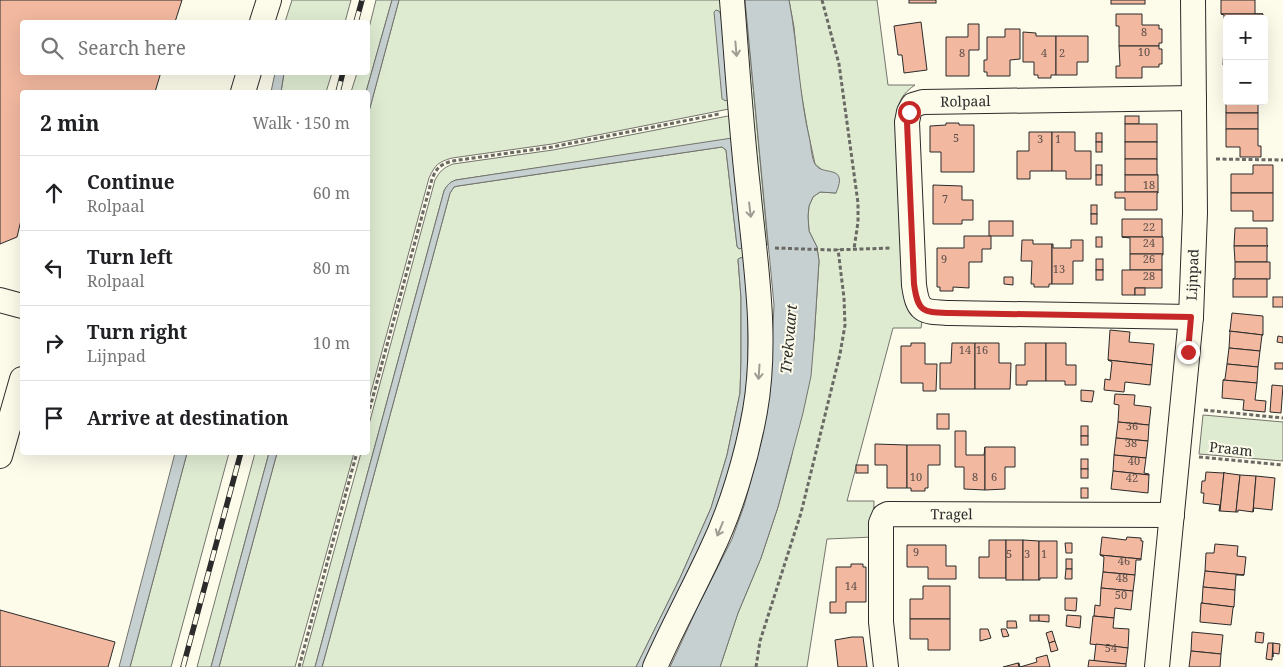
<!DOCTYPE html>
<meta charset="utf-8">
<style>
:root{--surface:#fff;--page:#f6f6f6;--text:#202124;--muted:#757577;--line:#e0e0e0}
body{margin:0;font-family:"Noto Serif",serif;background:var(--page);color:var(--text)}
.controls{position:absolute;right:15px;top:15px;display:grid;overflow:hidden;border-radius:5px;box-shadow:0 5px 20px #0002}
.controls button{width:45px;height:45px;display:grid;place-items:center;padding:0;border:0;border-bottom:1px solid var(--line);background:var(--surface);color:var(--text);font:25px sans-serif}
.stop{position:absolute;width:15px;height:15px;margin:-11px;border:4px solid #c62828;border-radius:50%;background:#fff}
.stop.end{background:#c62828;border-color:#fff;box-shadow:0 1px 5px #0008}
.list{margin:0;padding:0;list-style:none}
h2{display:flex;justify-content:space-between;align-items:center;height:65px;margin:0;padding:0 20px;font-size:21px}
h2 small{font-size:16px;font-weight:400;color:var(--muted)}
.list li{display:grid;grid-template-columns:32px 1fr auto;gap:15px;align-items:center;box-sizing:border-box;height:75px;padding:0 20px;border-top:1px solid var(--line)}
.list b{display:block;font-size:19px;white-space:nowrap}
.list p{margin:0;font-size:16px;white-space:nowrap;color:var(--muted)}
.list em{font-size:16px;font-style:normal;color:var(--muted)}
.icon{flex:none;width:28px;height:28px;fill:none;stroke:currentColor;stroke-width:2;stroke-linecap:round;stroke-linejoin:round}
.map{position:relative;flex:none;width:1283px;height:667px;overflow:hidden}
.search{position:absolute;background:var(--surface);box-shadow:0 5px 20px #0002;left:20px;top:20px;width:350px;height:55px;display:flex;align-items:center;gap:12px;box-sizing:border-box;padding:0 18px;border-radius:5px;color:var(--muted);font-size:19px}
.panel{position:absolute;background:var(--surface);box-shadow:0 5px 20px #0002;left:20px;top:90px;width:350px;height:365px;border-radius:5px}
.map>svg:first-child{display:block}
.green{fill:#deebd1;stroke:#74746e}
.water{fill:#c7d0d0;stroke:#74746e}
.building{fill:#f2b8a0;stroke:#2b2b2b}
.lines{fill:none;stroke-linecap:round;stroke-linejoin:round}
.minor-casing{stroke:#2b2b2b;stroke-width:26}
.path{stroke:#6a6964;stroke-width:3;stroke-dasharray:4 2.5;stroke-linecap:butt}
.minor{stroke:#fdfbea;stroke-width:24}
.rail-casing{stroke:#2b2b2b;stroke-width:5.5}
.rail{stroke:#fdfbea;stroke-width:4;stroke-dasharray:11;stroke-linecap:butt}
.oneway{stroke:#9e9d94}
.route{stroke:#c62828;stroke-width:6}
.labels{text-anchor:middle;stroke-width:4;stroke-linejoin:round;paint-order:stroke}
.number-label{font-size:11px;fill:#5d4e48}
.street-label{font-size:14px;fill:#2b2b2b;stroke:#fdfbea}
.water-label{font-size:15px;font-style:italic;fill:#2b2b2b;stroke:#fdfbea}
</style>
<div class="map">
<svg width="1283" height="667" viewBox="0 0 1283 667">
<rect width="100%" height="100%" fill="#fdfbea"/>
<g class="green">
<polygon points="292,0 351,0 345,22 285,22"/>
<polygon points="376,0 392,0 366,92 351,92 357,73 368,72 368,32"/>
<path d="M399,0H727L734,108L552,144L452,158C438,162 435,165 429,178L368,403V115Z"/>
<polygon points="737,0 745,0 768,245 759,243"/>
<path d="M789,0H877L888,85H915C906,91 901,97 898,107L907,307L911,314L922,321L921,328H893L847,501H874L873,537L827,539L807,667H720L738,613L761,558L778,507L791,459L814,340L819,261L817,247L809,231L808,216L809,206L813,197L820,192L836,193L821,169L815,164L808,132L799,80L794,27Z"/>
<polygon points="284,73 332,73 326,92 281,92"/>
<path d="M733,115L737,120L743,188L754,299L755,365L751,409L731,487L715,529L650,667H643C662,623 686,581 705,537C725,492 740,443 746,394C748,378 748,361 748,345C748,317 747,289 745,261V258H740L738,260L741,298V360L740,393L727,455L711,508L680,578L636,667H322L450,193L454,187L458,186L722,147L726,150L737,246L738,248L740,249L743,246L732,139L456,180C450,182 447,185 444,191L315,667H302L361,453L368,452V428L435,180C440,171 443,168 453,164L553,150Z"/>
<polygon points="1203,415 1283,422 1283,461 1199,454"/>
<polygon points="187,453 229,453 171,667 130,667"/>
<polygon points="255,453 269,453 211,667 197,667"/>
<polygon points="277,453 354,453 295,667 219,667"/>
</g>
<g class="water">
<polygon points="392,0 399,0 368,115 368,92 366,92"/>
<path d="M745,0H789C798,47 799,95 810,141C811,147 812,159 815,164C822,177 849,163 836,193L820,192L813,197L809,206L808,216L809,231L817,247L819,261L814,340L811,376L803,413L778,507L761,558L738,613L720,667H670L700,602L732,539L744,506L759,450L770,388L774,305Z"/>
<polygon points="716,10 719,11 721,15 728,99 726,101 722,99 714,12"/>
<polygon points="275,73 284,73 281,92 271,92"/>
<path d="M732,138L743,246L740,249L738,248L737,246L726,150L722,147L458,186L454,187L450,193L322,667H315L444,191C447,185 450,182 456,180Z"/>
<polygon points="743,257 745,258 748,298 748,361 746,394 734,454 716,509 706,536 654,642 643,667 636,667 680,578 711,508 727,455 740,393 741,360 741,298 738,259"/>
<polygon points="175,453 187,453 130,667 119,667"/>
<polygon points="269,453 277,453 219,667 211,667"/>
</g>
<g class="building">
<polygon points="0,0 182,0 175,22 22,22 22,72 161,72 155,92 22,92 22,216 17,237 0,244"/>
<rect x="909" y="0" width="27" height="3"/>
<rect x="1111" y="0" width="34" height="4"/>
<polygon points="1221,0 1255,0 1255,14 1263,14 1221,14"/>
<polygon points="1116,14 1142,14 1142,25 1159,25 1159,29 1162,29 1162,43 1159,43 1159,46 1119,46 1119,26 1116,26"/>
<polygon points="1221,14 1263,14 1263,19 1227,19 1227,31 1224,31 1224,15"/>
<polygon points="921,22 927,70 904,73 902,55 898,55 894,26"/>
<polygon points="968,24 979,24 979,50 969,50 969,76 946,76 946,37 968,37"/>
<polygon points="1005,29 1020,29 1020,59 1010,60 1010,76 987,76 987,72 984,72 984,60 987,60 987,37 1005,37"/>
<rect x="1224" y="31" width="3" height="16"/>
<polygon points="1023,32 1036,33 1036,36 1056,36 1056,75 1051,75 1051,78 1038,78 1038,75 1034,75 1034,62 1023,62"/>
<polygon points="1056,36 1088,36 1088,62 1077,62 1077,75 1056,75"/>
<polygon points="1119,46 1159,46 1159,49 1162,49 1162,64 1159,64 1159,67 1142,67 1142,78 1116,78 1116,66 1120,66"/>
<polygon points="1224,47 1227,47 1227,65 1223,65"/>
<polygon points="1226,96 1227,101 1258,101 1258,113 1226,113"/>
<rect x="1226" y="113" width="32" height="16"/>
<rect x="1125" y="116" width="14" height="8"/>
<polygon points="946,123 959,123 959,125 974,125 974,172 941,172 941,152 930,152 930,126 946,125"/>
<rect x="1125" y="124" width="32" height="18"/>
<polygon points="1226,129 1258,129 1258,146 1261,146 1261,157 1240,157 1240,147 1226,147"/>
<polygon points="1029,132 1052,132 1052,171 1030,171 1030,179 1017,179 1017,151 1029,151"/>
<polygon points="1052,132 1075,132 1075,151 1091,151 1091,179 1066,179 1066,171 1052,171"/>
<rect x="1096" y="133" width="6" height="9"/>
<rect x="1096" y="142" width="6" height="10"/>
<rect x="1125" y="142" width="32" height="17"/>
<polygon points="1125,159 1157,159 1157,174 1158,175 1125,175"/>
<rect x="1096" y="165" width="6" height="10"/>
<polygon points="1253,165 1273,165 1273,193 1231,193 1231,174 1253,174"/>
<rect x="1096" y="175" width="6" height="10"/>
<rect x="1125" y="175" width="33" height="17"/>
<polygon points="933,185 962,186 962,200 973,200 973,220 962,220 962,224 933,224"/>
<polygon points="1115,192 1158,192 1158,193 1157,193 1157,210 1125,210 1125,198 1115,198"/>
<polygon points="1231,193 1273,193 1273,221 1253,221 1253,211 1231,211"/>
<rect x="1091" y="205" width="6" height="9"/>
<rect x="1091" y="214" width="6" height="10"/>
<polygon points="1122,219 1162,219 1162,236 1163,237 1122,237"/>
<rect x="989" y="221" width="24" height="15"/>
<polygon points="1235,228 1267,228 1267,245 1268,246 1234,246"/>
<polygon points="964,236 991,236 991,249 982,249 982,262 969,262 969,288 953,287 953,291 940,291 940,287 937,287 937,248 964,248"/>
<rect x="1096" y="237" width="6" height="10"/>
<polygon points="1122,237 1163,237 1163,254 1130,254 1130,238"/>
<polygon points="1022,240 1033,240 1033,244 1052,244 1052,284 1049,284 1049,287 1034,287 1034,284 1031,284 1032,261 1021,261"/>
<polygon points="1071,240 1083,240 1083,261 1073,261 1073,284 1052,284 1052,244 1053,244 1053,248 1071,248"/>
<polygon points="1234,246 1268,246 1267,247 1267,262 1235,262"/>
<polygon points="1130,254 1163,254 1163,255 1162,255 1162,270 1130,270"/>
<rect x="1096" y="259" width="7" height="11"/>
<polygon points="1235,262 1270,262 1270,279 1233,279 1235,278"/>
<rect x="1096" y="270" width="7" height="10"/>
<polygon points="1122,270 1162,270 1162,288 1135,288 1135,295 1122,295"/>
<polygon points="1004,277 1013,277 1013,285 1004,284"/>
<rect x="1233" y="279" width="34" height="18"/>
<rect x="1135" y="288" width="10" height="7"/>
<rect x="1273" y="297" width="10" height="10"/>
<polygon points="1232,313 1263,316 1263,335 1229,331 1230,330"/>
<polygon points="1110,330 1130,332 1129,342 1154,344 1152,365 1108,360"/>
<polygon points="1229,331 1263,335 1262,335 1260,351 1229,348 1230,332"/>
<polygon points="1278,336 1283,337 1283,343 1277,342"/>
<polygon points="911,343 925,343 925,364 937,364 936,391 923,391 923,383 901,383 901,346 911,346"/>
<polygon points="952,343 975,343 975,389 940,389 940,363 951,363"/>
<polygon points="975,343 999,343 999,363 1011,363 1010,389 975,389"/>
<polygon points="1025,343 1046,343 1046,381 1027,381 1027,385 1016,385 1016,365 1025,365"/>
<polygon points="1046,343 1066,343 1066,365 1076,365 1076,385 1065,385 1065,381 1046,381"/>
<polygon points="1229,348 1260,351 1258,367 1227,364"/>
<polygon points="1108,360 1152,365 1150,385 1125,382 1124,392 1104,390 1105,379 1110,380 1112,362"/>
<rect x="1275" y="363" width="8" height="6"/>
<polygon points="1227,364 1258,367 1257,383 1223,380 1225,379"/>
<polygon points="1223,380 1257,383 1255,400 1266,401 1265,412 1243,410 1244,400 1222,398"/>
<polygon points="1272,385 1283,386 1281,413 1270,412"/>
<polygon points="1081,390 1094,391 1092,402 1081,401"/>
<polygon points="1115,394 1135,395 1134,405 1151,407 1149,425 1118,422 1119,405 1114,404"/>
<rect x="937" y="414" width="12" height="15"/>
<polygon points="1118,422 1149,425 1148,441 1116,438"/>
<rect x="1081" y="426" width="7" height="10"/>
<polygon points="955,431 966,431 966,455 984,455 985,447 985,490 964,489 964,467 955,467"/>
<rect x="1081" y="436" width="7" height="9"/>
<polygon points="1116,438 1148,441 1146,458 1114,455"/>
<polygon points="875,444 907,445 907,488 887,488 887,465 875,465"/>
<polygon points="907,445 940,445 940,465 928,465 928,488 925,488 925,491 911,491 911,488 907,488"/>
<polygon points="985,447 1015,447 1015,467 1005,467 1005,489 985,490"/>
<polygon points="1114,455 1146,458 1144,473 1149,474 1149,475 1113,471"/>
<rect x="1081" y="459" width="7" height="10"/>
<rect x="856" y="465" width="12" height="8"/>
<rect x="1081" y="469" width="7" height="9"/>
<polygon points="1113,471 1149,475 1148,493 1111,489"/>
<polygon points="1206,472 1223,473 1224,472 1220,511 1219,511 1220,505 1203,503 1204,493 1201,493 1202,481 1205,481"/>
<polygon points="1224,472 1225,473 1240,475 1236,512 1220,511"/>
<polygon points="1240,475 1256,476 1253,512 1238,510 1238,512 1236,512"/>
<polygon points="1256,476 1275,478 1272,510 1254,508 1253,512"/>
<rect x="1081" y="488" width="7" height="10"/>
<polygon points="1102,537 1126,540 1127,537 1141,538 1141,541 1143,541 1141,559 1100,555"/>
<polygon points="989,540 1006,540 1006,578 979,578 979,557 989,557"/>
<rect x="1006" y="540" width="17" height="40"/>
<polygon points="1023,540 1039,541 1039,580 1023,580"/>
<polygon points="1039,541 1057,541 1057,578 1040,578 1040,580 1039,580"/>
<polygon points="1065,543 1072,543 1072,553 1066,553"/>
<polygon points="1215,544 1238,546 1237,556 1246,557 1244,575 1205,571 1206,553 1214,553"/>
<polygon points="907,545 946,545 946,566 956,566 956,579 928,579 928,567 907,567"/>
<polygon points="1100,555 1141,559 1141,560 1136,560 1135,575 1103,572 1104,557"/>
<rect x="1066" y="559" width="6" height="10"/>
<polygon points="851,564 863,564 863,567 866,567 866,602 846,602 846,613 830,613 830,602 836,602 836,567 851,567"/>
<polygon points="1066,569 1072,569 1072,579 1065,579"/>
<polygon points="1205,571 1244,575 1236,575 1235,590 1203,587"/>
<polygon points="1103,572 1135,575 1133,591 1101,588"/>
<polygon points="923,586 950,586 950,619 910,619 910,599 923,599"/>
<polygon points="1203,587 1235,590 1234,607 1201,603 1202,603"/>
<polygon points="1101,588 1133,591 1131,610 1115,608 1114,618 1094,616 1095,605 1100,606"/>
<polygon points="1065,598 1077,598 1076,611 1065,610"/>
<polygon points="1201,603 1234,607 1233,608 1231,625 1200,622"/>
<polygon points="0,610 115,642 108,667 0,667"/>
<rect x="1030" y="615" width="9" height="6"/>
<polygon points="1039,615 1049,615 1049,622 1039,621"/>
<polygon points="1067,615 1081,616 1080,628 1066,626"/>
<polygon points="1093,616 1114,618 1113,628 1129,629 1128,648 1090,644"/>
<polygon points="910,619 950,619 950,650 928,650 928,639 910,639"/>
<polygon points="1007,621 1016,621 1017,628 1007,628"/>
<polygon points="980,629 988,629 991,638 980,641"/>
<polygon points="1001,629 1006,629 1009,636 1003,637"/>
<polygon points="1052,631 1055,641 1049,643 1046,633"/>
<polygon points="1192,632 1223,635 1221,654 1191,651"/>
<polygon points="1256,632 1264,633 1263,643 1255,642"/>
<polygon points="852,637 863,637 867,667 838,667 835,640"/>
<polygon points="1055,641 1058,650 1051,652 1049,643"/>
<polygon points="1268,643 1273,643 1272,660 1266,659"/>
<polygon points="1273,643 1280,644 1279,654 1273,653 1273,657"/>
<polygon points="1096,644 1128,648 1126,664 1094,661"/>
<polygon points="1191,651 1221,654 1220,667 1189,667"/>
<polygon points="1047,655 1050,667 1019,667 1018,663 1019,663 1020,667 1037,662 1036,658"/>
<polygon points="1089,660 1126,664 1126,667 1088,667"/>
<polygon points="1018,663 1019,667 1003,667"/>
</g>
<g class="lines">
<g class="minor-casing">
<g id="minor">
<polyline points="262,22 269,0"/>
<polyline points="243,92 249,72"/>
<polyline points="0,300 22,306"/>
<path id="s1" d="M1191,317L950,313C923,312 918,313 914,285L907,122L909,112L913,105L923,102L1194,98"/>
<polyline points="0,456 22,379"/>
<path d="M655,667C672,628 693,590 711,551C731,510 747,456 755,411C768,337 755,262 748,188C741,126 737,63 732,0"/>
<path id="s2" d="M886,667L881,622V523L884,516L888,514L1172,515"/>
<path id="s3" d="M1157,667L1191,317L1195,213L1193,0"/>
</g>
</g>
<g class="path">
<polyline points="822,0 839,64 858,203 858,222 854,249"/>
<polyline points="1216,159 1283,160"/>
<polyline points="775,248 832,250 892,248"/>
<polyline points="1204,410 1283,418"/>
<path d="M368,415L432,179C437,167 440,165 452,161L552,147L719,114"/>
<polyline points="1199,457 1283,465"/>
<polyline points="299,667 357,452"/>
<polyline points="756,667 760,641 801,513 840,354 845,325 844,298 838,249"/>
</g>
<use href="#minor" class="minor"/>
<g class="rail-casing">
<g id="rail">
<polyline points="356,22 362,0"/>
<polyline points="338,92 343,72"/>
<polyline points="183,667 241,452"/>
</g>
</g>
<use href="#rail" class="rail"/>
</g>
<defs><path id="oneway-shaft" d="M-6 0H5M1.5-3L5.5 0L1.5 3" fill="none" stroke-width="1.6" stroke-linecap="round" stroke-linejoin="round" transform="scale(1.25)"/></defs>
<g class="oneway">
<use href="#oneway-shaft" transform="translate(736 49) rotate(85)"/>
<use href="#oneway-shaft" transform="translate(750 210) rotate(83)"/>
<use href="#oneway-shaft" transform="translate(759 372) rotate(94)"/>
<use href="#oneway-shaft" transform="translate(720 529) rotate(112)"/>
</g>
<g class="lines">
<path class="route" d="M909,112L907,122L914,284C918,313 923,312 950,313L1191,317L1188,352"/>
</g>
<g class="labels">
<g class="number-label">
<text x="1144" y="36">8</text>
<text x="1144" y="56">10</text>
<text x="962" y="57">8</text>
<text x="1044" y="57">4</text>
<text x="1062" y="57">2</text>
<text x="956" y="142">5</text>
<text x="1040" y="143">3</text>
<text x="1058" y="143">1</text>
<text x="1149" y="189">18</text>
<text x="945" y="203">7</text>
<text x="1149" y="231">22</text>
<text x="1149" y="247">24</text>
<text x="944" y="263">9</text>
<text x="1149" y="263">26</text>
<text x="1059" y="273">13</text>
<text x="1149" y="280">28</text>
<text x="965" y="354">14</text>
<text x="982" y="354">16</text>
<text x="1132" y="430">36</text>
<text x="1131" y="447">38</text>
<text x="1134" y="465">40</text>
<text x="916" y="481">10</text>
<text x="975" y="481">8</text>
<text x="994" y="481">6</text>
<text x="1132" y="482">42</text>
<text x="916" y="556">9</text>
<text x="1009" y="558">5</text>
<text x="1027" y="558">3</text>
<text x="1044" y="558">1</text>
<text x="1124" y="565">46</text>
<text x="1122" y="582">48</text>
<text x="851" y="590">14</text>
<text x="1121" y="599">50</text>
<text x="1111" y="652">54</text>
</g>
<g class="street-label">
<text dy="5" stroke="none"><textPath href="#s1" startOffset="529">Rolpaal</textPath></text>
<text dy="5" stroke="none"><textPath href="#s3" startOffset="394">Lijnpad</textPath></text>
<text transform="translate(1231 449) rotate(6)" y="5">Praam</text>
<text dy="5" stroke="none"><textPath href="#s2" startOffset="220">Tragel</textPath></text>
</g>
<g class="water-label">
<text transform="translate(789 339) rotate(-85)" y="5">Trekvaart</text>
</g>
</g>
</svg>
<div class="controls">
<button>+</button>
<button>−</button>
</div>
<div class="stop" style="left:909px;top:112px"></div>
<div class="stop end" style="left:1188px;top:352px"></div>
<div class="search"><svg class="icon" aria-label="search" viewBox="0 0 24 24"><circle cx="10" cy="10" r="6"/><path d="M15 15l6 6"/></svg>Search here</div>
<section class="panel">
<h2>2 min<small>Walk · 150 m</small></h2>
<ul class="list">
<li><svg class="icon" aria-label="ahead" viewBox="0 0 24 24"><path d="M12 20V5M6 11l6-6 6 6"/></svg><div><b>Continue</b><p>Rolpaal</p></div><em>60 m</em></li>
<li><svg class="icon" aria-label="left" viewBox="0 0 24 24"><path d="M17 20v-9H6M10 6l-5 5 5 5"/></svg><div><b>Turn left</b><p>Rolpaal</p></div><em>80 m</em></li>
<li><svg class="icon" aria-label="right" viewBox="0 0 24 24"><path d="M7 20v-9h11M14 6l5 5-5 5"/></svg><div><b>Turn right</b><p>Lijnpad</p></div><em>10 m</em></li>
<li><svg class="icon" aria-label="arrive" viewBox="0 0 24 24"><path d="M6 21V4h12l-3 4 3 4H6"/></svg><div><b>Arrive at destination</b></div></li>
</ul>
</section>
</div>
